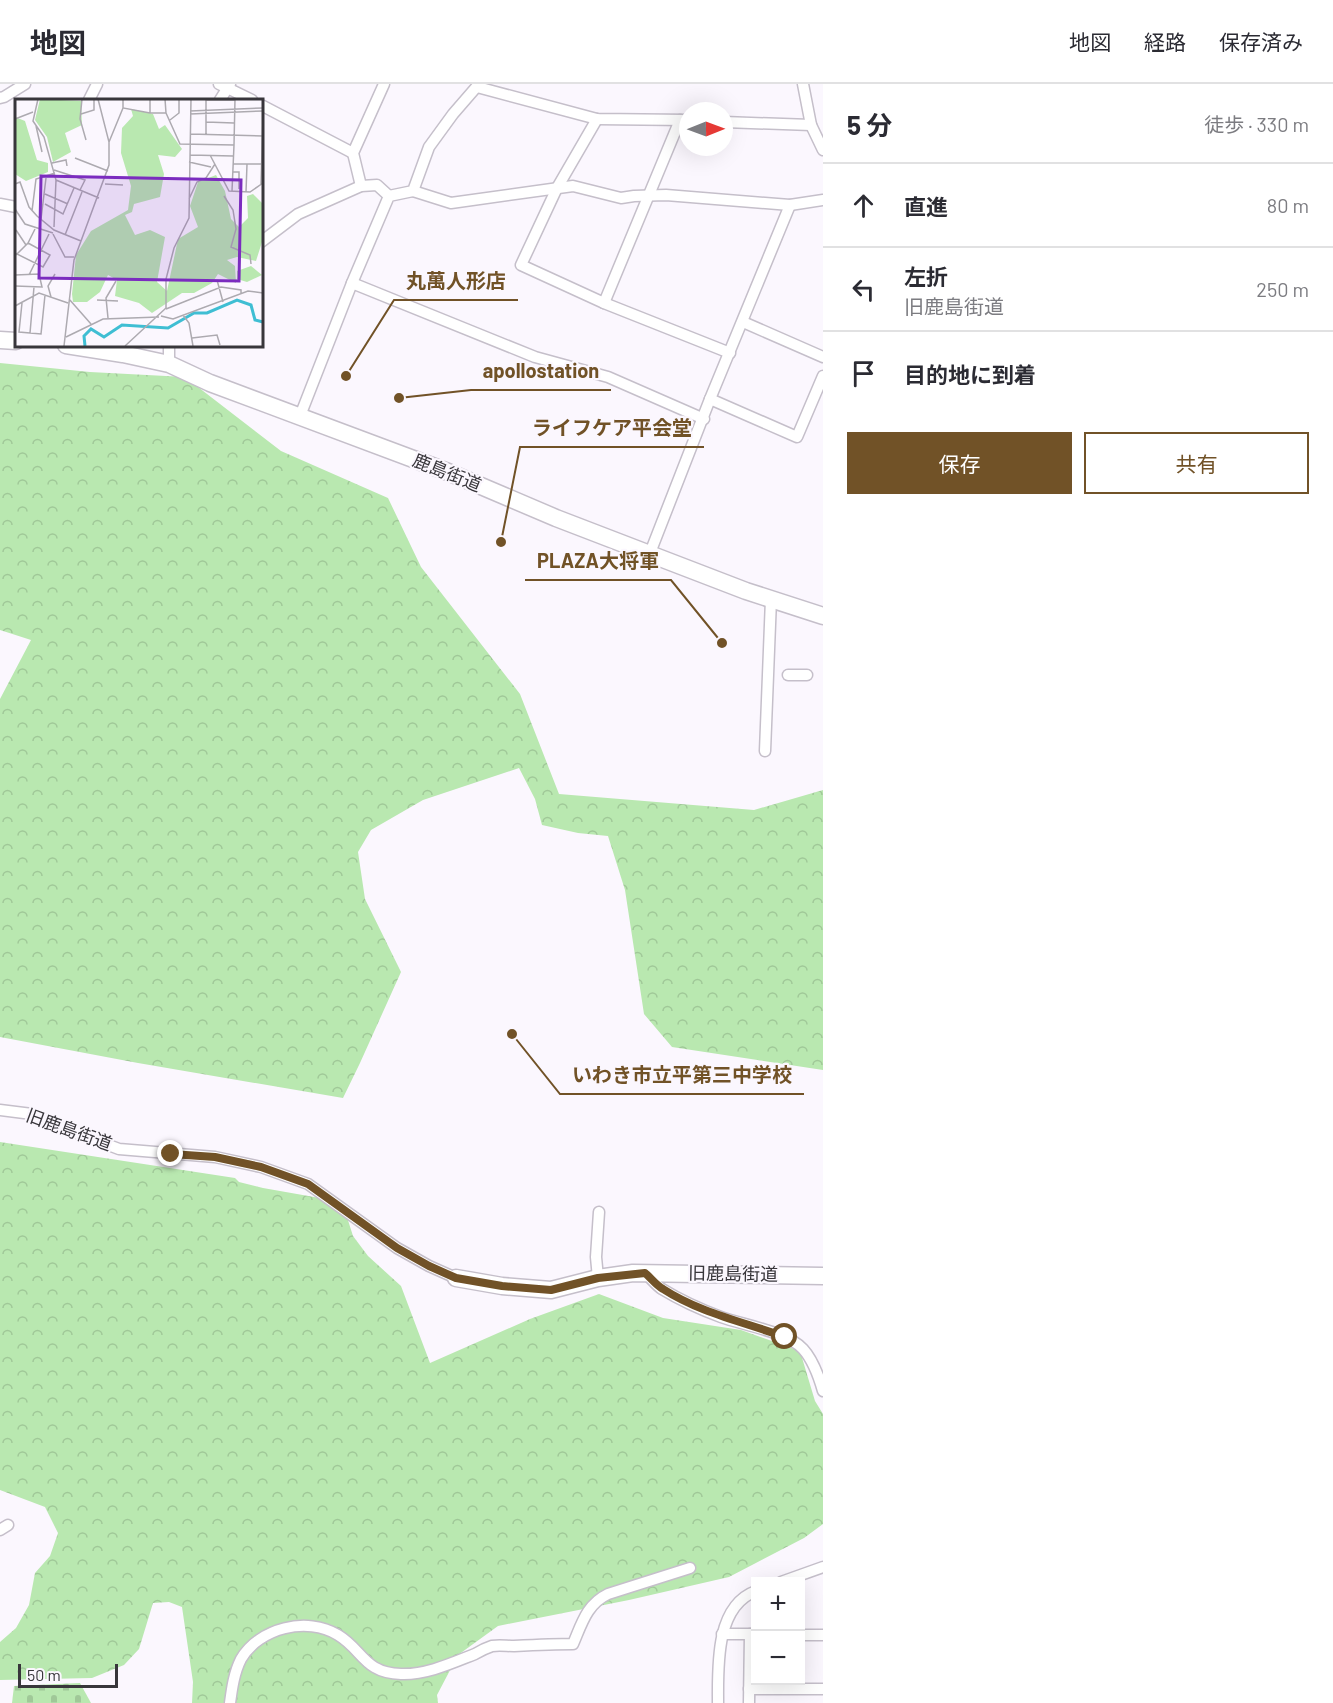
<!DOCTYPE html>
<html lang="ja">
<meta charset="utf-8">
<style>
:root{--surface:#fff;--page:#f2f2f3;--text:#2b2b33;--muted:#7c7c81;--line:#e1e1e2;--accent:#715227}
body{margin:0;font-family:Barlow,"Noto Sans JP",sans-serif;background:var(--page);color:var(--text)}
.controls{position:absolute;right:18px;bottom:18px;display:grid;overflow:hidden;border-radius:0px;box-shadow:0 6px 24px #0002}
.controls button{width:54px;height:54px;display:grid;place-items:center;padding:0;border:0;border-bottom:2px solid var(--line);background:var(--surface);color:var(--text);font:30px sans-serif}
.compass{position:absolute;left:679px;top:18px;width:54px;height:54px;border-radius:50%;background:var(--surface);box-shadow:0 6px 24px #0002;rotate:89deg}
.scale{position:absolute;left:18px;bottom:15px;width:100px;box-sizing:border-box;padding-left:6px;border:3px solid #38363b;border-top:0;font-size:16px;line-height:21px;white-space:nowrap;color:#38363b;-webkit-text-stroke:4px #fbf7fe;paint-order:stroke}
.stop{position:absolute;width:18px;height:18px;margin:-14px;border:4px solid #715227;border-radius:50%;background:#fff}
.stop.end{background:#715227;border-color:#fff;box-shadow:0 2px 6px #0008}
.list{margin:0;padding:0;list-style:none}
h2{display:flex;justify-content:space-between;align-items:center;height:78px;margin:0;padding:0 24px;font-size:26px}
h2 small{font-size:20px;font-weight:400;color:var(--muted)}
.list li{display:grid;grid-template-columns:39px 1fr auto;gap:18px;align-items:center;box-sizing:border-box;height:84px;padding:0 24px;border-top:2px solid var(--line)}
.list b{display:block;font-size:22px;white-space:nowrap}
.list p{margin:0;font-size:20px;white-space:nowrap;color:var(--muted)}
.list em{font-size:20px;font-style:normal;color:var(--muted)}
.actions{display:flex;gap:12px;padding:18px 24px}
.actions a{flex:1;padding:14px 0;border:2px solid var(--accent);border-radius:0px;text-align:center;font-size:21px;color:var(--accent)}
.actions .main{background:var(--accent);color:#fff}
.icon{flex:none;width:33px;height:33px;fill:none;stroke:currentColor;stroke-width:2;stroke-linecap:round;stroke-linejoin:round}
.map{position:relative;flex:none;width:823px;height:1619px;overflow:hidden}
header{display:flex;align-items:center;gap:36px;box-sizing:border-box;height:84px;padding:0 30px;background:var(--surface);border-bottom:2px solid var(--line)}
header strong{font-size:28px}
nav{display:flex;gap:33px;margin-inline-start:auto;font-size:21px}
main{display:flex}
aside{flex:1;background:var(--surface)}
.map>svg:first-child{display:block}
.forest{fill:url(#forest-crowns)}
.cemetery{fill:url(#cemetery-stones)}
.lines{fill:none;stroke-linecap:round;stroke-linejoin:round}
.street-casing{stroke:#c5bfca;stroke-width:13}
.secondary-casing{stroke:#c5bfca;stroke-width:19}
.street{stroke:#fff;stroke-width:10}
.secondary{stroke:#fff;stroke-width:16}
.route{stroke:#715227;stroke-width:8}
.labels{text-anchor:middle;stroke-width:4.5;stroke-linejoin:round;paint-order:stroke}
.street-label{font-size:18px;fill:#38363b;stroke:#fbf7fe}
.inset-river{fill:none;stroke:#3fbed3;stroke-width:3}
.inset-road{fill:none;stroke:#adaab0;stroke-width:1.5}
.view{fill:#7b2cbf;fill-opacity:0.15;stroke:#7b2cbf;stroke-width:3}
.inset-edge{fill:none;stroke:#38363b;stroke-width:3}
.leader{fill:none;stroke:#715227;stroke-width:2}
.callout-dot{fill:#715227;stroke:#fbf7fe;stroke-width:2}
.callout-label{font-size:20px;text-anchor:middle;font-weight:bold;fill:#715227;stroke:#fbf7fe;stroke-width:4.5;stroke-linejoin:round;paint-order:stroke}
</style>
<header>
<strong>地図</strong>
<nav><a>地図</a><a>経路</a><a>保存済み</a></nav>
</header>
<main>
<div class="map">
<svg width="823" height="1619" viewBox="0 0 823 1619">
<defs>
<pattern id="forest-crowns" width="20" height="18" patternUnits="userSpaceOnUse" patternTransform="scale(1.5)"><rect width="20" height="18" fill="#b9e8b0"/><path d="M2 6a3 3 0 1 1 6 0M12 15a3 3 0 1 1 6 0" fill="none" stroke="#a0c898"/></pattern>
<pattern id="cemetery-stones" width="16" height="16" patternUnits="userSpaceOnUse" patternTransform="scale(1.5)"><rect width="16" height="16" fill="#b9e8b0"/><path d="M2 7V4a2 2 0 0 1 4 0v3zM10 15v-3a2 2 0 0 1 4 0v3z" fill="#a0c898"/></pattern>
</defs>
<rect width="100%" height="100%" fill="#fbf7fe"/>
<g class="forest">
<polygon points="0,279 90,288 185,293 281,367 388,414 421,483 520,610 559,710 754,726 823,706 823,986 672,963 644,930 625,806 608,752 578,749 542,741 535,715 519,684 423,716 371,746 358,768 365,815 401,888 360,979 343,1014 138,979 0,953 0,615 31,556 0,546"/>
<polygon points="0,1058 235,1094 239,1098 263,1104 331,1116 346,1130 353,1152 368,1172 401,1202 430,1279 530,1235 599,1210 663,1234 741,1246 800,1267 815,1317 823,1330 823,1440 804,1454 729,1493 629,1516 498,1542 458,1571 437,1611 438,1619 192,1619 193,1598 182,1523 169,1518 153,1519 139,1565 124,1581 92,1594 0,1596 0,1558 16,1544 29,1521 35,1489 50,1472 58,1449 45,1423 0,1406"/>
</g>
<polygon class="cemetery" points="80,1599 91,1619 12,1619 14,1602"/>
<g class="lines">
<g class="street-casing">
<g id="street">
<polyline points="219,0 252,16"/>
<polyline points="803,0 811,41 823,66"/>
<polyline points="477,3 597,35 688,36"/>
<polyline points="0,14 4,13 25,0"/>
<polyline points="89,16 97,0"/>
<polyline points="220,16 230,0"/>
<polyline points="261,21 353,69"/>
<polyline points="597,35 557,104 521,181 604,219 730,269"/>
<polyline points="724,38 811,41"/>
<polyline points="361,102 353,69 384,0"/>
<polyline points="413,107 451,119 573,102 621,114 634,112 666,111 790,121 823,116"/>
<polyline points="0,120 16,123"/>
<polyline points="261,158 298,130 361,102 377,101 389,112"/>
<polyline points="352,199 535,273 608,293 704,335"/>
<polyline points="604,219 680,36"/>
<polyline points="743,238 823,273"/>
<polyline points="169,261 169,280"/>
<polyline points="710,315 797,353 823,292"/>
<polyline points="300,332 352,199 389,112 413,107 429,63 453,30 479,0"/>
<polyline points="650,469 710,315 790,121"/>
<polyline points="788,591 807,591"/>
<polyline points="765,667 771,515"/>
<polyline points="0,1026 32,1030 66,1045 119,1065 215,1073 261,1083 308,1100 397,1164 429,1182 456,1194"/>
<path d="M645,1189C651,1194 656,1201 662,1205C680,1216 702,1226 721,1233C743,1241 788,1248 803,1265C813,1276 819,1293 823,1307"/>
<polyline points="598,1194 596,1173 599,1128"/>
<polyline points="0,1446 8,1441"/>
<polyline points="781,1498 823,1483"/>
<polyline points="722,1550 755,1550"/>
<polyline points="800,1551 823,1551"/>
<polyline points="749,1605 823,1605"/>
<path d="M230,1619C232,1604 234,1589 241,1575C259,1544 307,1532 338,1551C363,1566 364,1589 401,1590C426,1591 452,1579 475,1570C480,1567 486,1564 492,1562C499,1561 507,1562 514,1562C534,1561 554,1560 573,1560C582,1539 587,1520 608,1510L690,1484"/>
<path d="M718,1619C718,1583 715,1522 756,1507"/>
<polyline points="749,1619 750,1550"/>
</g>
</g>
<g class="secondary-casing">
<g id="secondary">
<polyline points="0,256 16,257"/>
<polyline points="66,261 123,270 169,280 210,299 448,388 556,434 746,507 823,532"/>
<polyline points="456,1194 502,1202 551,1206 598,1194 633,1189 823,1192"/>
</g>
</g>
<use href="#street" class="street"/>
<use href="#secondary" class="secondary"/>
</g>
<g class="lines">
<path class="route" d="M171,1070L215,1073L261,1083L308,1100L397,1164L429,1182L456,1194L502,1202L551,1206L598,1194L645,1189C651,1194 656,1201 663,1205C700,1229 744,1238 785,1253"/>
</g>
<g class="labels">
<g class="street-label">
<text transform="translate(447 389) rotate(22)" y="6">鹿島街道</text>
<text transform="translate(69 1046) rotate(20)" y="6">旧鹿島街道</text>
<text transform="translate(733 1190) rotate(1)" y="6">旧鹿島街道</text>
</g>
</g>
<g transform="translate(15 15)">
<rect width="248" height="248" fill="#fbf7fe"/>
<path d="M116,10L138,15L144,30L150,26L167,50L160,58L143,56L149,75L145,98L119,105L117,113L110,116L120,136L135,131L150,138L142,183L152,192L163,140L183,128L175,107L183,83L201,76L210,92L216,120L224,128L233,119L232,97L238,95L247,104V143L241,162L222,158L212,161L220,167L221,184L203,175L197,184L179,194H167L137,214L124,204L100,197L102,181L93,176L85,193L72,203H58L57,195L61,156L76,132L113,111L116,87L106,54L107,29L118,17ZM0,18L10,22L22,61L33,64V73L11,82L0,75Z" fill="#b9e8b0"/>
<path d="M236,167L247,176L232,183L222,180V172Z" fill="#b9e8b0"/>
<path d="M25,0L66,2L67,26L50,34L56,53L38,63L32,38L20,21Z" fill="#b9e8b0"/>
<path class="inset-river" d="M70,247L69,237L76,230L89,238L107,226L153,229L179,214H192L222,201L236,206L240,221L248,223"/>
<path class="inset-road" d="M23,0L18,22L29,38L41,81L39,128M67,0L65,20L71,41M108,0V9L135,14M135,0V14H151L150,0M191,1H220M175,12L248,9M151,14L165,45L219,46L220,0M66,15L79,11V0M175,15L248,12M0,20L18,13M155,21L164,14V0M191,23L219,24M21,27L27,53M175,35L248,37M191,35V0M94,43L108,9M175,56L218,57M195,56L214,92L235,93L248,84M60,59L93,72M174,63L196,68M37,64L51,61L52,67M218,65H246M39,71L70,81L65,91M218,73H224V90M41,81L84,99M0,85L5,83L14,108L22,117L39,131L66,142M90,85L108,86M246,85L248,18M217,92L219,46M231,93L232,65M30,95L53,105M209,97L218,111L221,130L216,148L235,156L236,165M174,100L182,83L191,79L200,65M30,105L48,115L59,89M0,110L10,125L38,134M17,112L21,80L40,74M26,120L31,79M1,131L11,146M38,135L50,158H59M50,136L67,93M0,154L28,168L35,156L13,144M1,156L13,144L20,130M0,176L24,175L27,188L0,187M14,176L34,135M202,181L208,203M36,198L33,187L40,175M54,200L76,225M82,201L103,202M7,204L4,233L26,235L30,196M0,207L24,194L53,204M151,210L206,188L226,191V195M168,216L174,224L178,247M146,217L158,220L233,192L248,194M93,219L91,199L101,182M15,234L19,188M51,238L88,220L144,218M177,239L202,236L205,246M49,247L59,161L94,66V43L83,0M110,247L151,209V180L159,149L174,119L176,0"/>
<path class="view" d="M26,77L226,81L224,182L24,179Z"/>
<rect width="248" height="248" class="inset-edge"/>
</g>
<path class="leader" d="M346 292L394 216H518M399 314L471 306H611M501 458L520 363H704M722 559L671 496H525M512 950L560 1010H804"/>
<g class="callout-dot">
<circle cx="346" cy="292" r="6"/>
<circle cx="399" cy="314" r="6"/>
<circle cx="501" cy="458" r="6"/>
<circle cx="722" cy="559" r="6"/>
<circle cx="512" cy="950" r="6"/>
</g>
<g class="callout-label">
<text x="456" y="204">丸萬人形店</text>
<text x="541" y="294">apollostation</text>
<text x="612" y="351">ライフケア平会堂</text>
<text x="598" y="484">PLAZA大将軍</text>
<text x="682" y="998">いわき市立平第三中学校</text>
</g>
</svg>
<div class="controls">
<button>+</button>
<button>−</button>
</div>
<svg class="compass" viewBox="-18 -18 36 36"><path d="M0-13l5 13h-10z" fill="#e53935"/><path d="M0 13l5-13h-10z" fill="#7c7c81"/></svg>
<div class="scale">50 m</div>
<div class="stop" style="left:785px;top:1253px"></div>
<div class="stop end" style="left:171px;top:1070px"></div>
</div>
<aside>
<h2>5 分<small>徒歩 · 330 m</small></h2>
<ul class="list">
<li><svg class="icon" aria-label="ahead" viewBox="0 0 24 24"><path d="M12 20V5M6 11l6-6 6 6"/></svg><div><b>直進</b></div><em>80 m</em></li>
<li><svg class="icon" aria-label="left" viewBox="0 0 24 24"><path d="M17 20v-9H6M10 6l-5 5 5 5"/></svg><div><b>左折</b><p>旧鹿島街道</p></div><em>250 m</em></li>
<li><svg class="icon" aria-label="arrive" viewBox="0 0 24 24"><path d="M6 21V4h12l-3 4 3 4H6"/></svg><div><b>目的地に到着</b></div></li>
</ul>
<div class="actions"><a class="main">保存</a><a>共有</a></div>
</aside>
</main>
